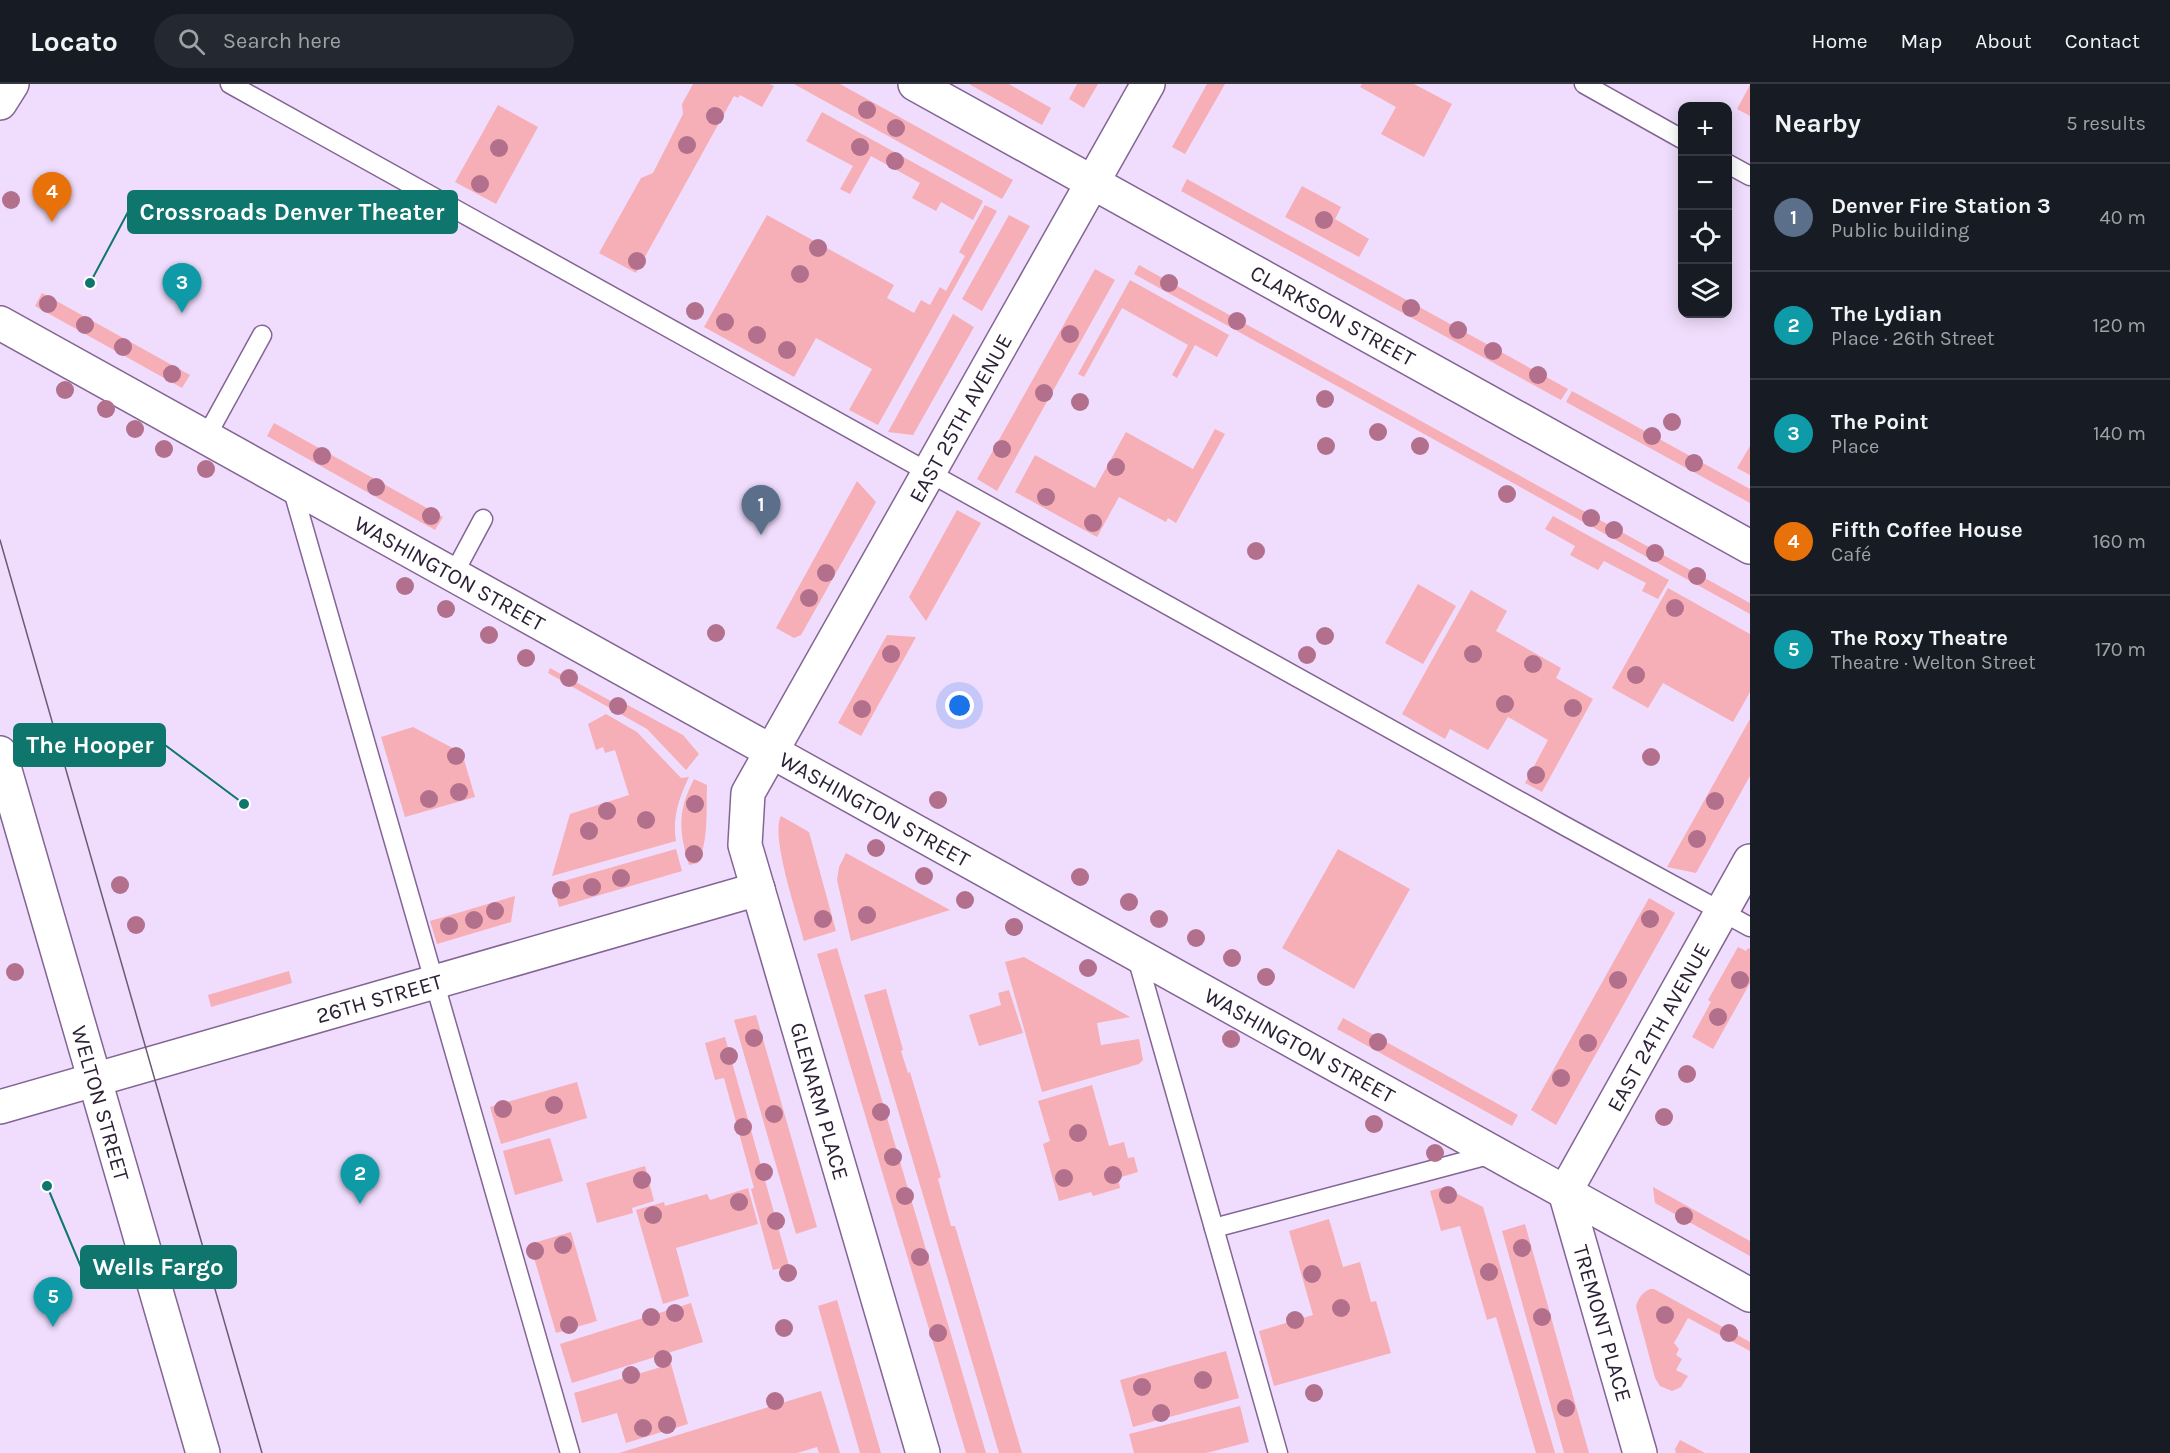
<!DOCTYPE html>
<meta charset="utf-8">
<style>
:root{--surface:#171b24;--page:#242831;--text:#f1f3f6;--muted:#9ea1a6;--line:#363941;--accent:#1a73e8}
body{margin:0;font-family:Karla,sans-serif;background:var(--page);color:var(--text)}
.controls{position:absolute;right:18px;top:18px;display:grid;overflow:hidden;border-radius:12px;box-shadow:0 3px 15px #0003}
.controls button{width:54px;height:54px;display:grid;place-items:center;padding:0;border:0;border-bottom:2px solid var(--line);background:var(--surface);color:var(--text);font:30px sans-serif}
.you{position:absolute;left:960px;top:622px;width:21px;height:21px;margin:-15px;border:4px solid #fff;border-radius:50%;background:#1a73e8;box-shadow:0 0 0 9px #1a73e833}
.badge{display:grid;place-items:center;width:39px;height:39px;border-radius:50%;background:var(--accent);color:#fff;font-size:20px;font-weight:700}
.pin{position:absolute;translate:-50% -50px;filter:drop-shadow(0 2px 3px #0008)}
.pin::after{content:'';position:absolute;top:32px;width:21px;height:18px;background:inherit;clip-path:polygon(0 0,100% 0,50% 100%)}
.list{margin:0;padding:0;list-style:none}
h2{display:flex;justify-content:space-between;align-items:center;height:78px;margin:0;padding:0 24px;font-size:26px}
h2 small{font-size:20px;font-weight:400;color:var(--muted)}
.list li{display:grid;grid-template-columns:39px 1fr auto;gap:18px;align-items:center;box-sizing:border-box;height:108px;padding:0 24px;border-top:2px solid var(--line)}
.list b{display:block;font-size:22px;white-space:nowrap}
.list p{margin:0;font-size:20px;white-space:nowrap;color:var(--muted)}
.list em{font-size:20px;font-style:normal;color:var(--muted)}
.icon{flex:none;width:33px;height:33px;fill:none;stroke:currentColor;stroke-width:2;stroke-linecap:round;stroke-linejoin:round}
.map{position:relative;flex:none;width:1750px;height:1369px;overflow:hidden}
header{display:flex;align-items:center;gap:36px;box-sizing:border-box;height:84px;padding:0 30px;background:var(--surface);border-bottom:2px solid var(--line)}
header strong{font-size:28px}
nav{display:flex;gap:33px;margin-inline-start:auto;font-size:21px}
.search{width:420px;height:54px;background:var(--page);display:flex;align-items:center;gap:15px;box-sizing:border-box;padding:0 21px;border-radius:33px;color:var(--muted);font-size:22px}
main{display:flex}
aside{flex:1;background:var(--surface)}
.map>svg:first-child{display:block}
.green{fill:#f6afb6}
.lines{fill:none;stroke-linecap:round;stroke-linejoin:round}
.service-casing{stroke:#826594;stroke-width:21}
.minor-casing{stroke:#826594;stroke-width:36}
.tertiary-casing{stroke:#826594;stroke-width:36}
.service{stroke:#fff;stroke-width:18}
.minor{stroke:#fff;stroke-width:33}
.tertiary{stroke:#fff;stroke-width:33}
.tram{stroke:#6a5b73;stroke-width:1.5}
.tree{fill:#b2708d}
.labels{text-anchor:middle;stroke-width:5;stroke-linejoin:round;paint-order:stroke}
.street-label{font-size:22px;fill:#2d2135;stroke:#fff}
.leader{fill:none;stroke:#0f766e;stroke-width:2}
.callout-dot{fill:#0f766e;stroke:#fff;stroke-width:2}
.callout{fill:#0f766e;stroke:#0f766e;stroke-width:2}
.callout-label{font-size:24px;text-anchor:middle;font-weight:bold;fill:#fff}
</style>
<header>
<strong>Locato</strong>
<div class="search"><svg class="icon" aria-label="search" viewBox="0 0 24 24"><circle cx="10" cy="10" r="6"/><path d="M15 15l6 6"/></svg>Search here</div>
<nav><a>Home</a><a>Map</a><a>About</a><a>Contact</a></nav>
</header>
<main>
<div class="map">
<svg width="1750" height="1369" viewBox="0 0 1750 1369">
<rect width="100%" height="100%" fill="#f0ddfd"/>
<g class="green">
<polygon points="693,0 770,0 774,2 762,23 740,11 738,14 734,12 636,189 599,169 641,94 653,89 683,30 682,20"/>
<polygon points="794,0 840,0 1013,96 1002,115"/>
<polygon points="969,0 1009,0 1051,24 1042,41"/>
<polygon points="1077,0 1098,0 1084,24 1069,15"/>
<polygon points="1207,0 1225,0 1185,70 1172,63"/>
<polygon points="1362,0 1414,0 1452,20 1424,73 1381,50 1396,23 1360,3"/>
<polygon points="1750,1 1750,32 1737,25"/>
<polygon points="498,21 538,43 496,120 455,98"/>
<polygon points="822,28 983,117 973,136 941,118 936,127 912,114 920,99 871,72 850,110 840,105 853,82 806,57"/>
<polygon points="1187,95 1568,305 1561,316 1181,107"/>
<polygon points="1302,102 1341,123 1335,135 1369,155 1359,173 1285,133"/>
<polygon points="985,121 997,127 878,341 849,326 872,285 816,254 794,293 704,243 767,131 894,201 887,214 914,229 921,216 930,221 940,203 946,207 965,172 959,168"/>
<polygon points="1009,131 1030,142 982,227 962,215"/>
<polygon points="1139,181 1750,519 1750,530 1134,190"/>
<polygon points="1095,185 1115,196 997,407 977,395"/>
<polygon points="1130,196 1229,251 1217,273 1195,261 1177,294 1172,291 1188,261 1122,224 1084,293 1078,290"/>
<polygon points="42,209 190,291 182,304 35,222"/>
<polygon points="953,230 974,243 913,351 888,348"/>
<polygon points="1572,307 1750,405 1750,419 1566,318"/>
<polygon points="274,339 443,433 435,446 267,352"/>
<polygon points="1215,345 1225,350 1176,439 1168,434 1166,438 1119,413 1097,453 1015,408 1035,371 1095,404 1126,348 1193,385"/>
<polygon points="1750,362 1750,391 1737,384"/>
<polygon points="857,397 876,418 801,551 794,554 776,544"/>
<polygon points="957,426 981,439 926,537 909,513"/>
<polygon points="1553,432 1669,496 1658,515 1642,507 1646,499 1604,477 1598,486 1570,471 1575,462 1545,445"/>
<polygon points="1418,500 1456,522 1423,580 1385,559"/>
<polygon points="1668,504 1750,550 1750,608 1733,638 1663,599 1648,624 1612,604"/>
<polygon points="1471,506 1507,527 1496,547 1561,584 1556,594 1593,615 1542,708 1525,699 1548,656 1508,633 1488,666 1450,645 1445,655 1402,630"/>
<polygon points="887,551 916,553 861,652 838,639"/>
<polygon points="550,584 620,622 622,618 683,651 699,670 686,686 647,645 548,589"/>
<path d="M606,630L637,648L681,694L689,693C679,714 672,734 676,757L552,792L570,730L629,711L615,666L605,669L603,663L596,666L588,640Z"/>
<polygon points="1750,635 1750,692 1696,789 1667,783"/>
<polygon points="413,643 462,669 475,713 405,733 381,653"/>
<path d="M694,695L707,701C706,727 709,755 698,779L689,781C679,747 677,728 694,695Z"/>
<path d="M781,732L809,748L836,847L804,857C798,832 770,752 781,732Z"/>
<polygon points="676,765 682,787 559,823 553,800"/>
<polygon points="1338,765 1410,805 1354,905 1282,864"/>
<polygon points="846,769 950,826 851,857 837,796 839,783"/>
<polygon points="515,812 511,838 437,860 430,837"/>
<polygon points="1649,814 1675,829 1556,1041 1531,1026"/>
<polygon points="1738,863 1746,867 1748,864 1750,865 1750,899 1713,965 1692,953 1711,918 1708,916"/>
<polygon points="837,864 986,1369 966,1369 817,870"/>
<polygon points="1024,873 1130,933 1097,939 1101,961 1139,955 1143,976 1139,980 1042,1008 1005,878"/>
<polygon points="289,887 292,899 211,923 208,911"/>
<polygon points="886,905 903,966 901,967 908,989 910,988 941,1093 938,1095 951,1142 955,1142 1022,1369 999,1369 864,911"/>
<polygon points="1009,906 1023,949 979,962 969,931 1001,921 998,909"/>
<polygon points="756,931 817,1143 796,1150 734,936"/>
<polygon points="1343,934 1518,1031 1512,1042 1337,945"/>
<polygon points="725,953 789,1182 773,1186 751,1105 754,1104 724,994 715,996 705,959"/>
<polygon points="577,998 587,1034 501,1060 490,1023"/>
<polygon points="1092,1001 1109,1062 1124,1058 1128,1074 1134,1073 1138,1088 1118,1094 1120,1104 1093,1112 1091,1108 1059,1117 1043,1060 1050,1057 1038,1017"/>
<polygon points="550,1054 563,1097 515,1111 503,1067"/>
<polygon points="645,1082 654,1117 632,1124 633,1129 597,1139 586,1099"/>
<polygon points="1444,1103 1483,1123 1555,1369 1536,1369 1496,1233 1487,1236 1460,1142 1441,1147 1430,1107"/>
<polygon points="1653,1103 1750,1157 1750,1172 1655,1119"/>
<polygon points="748,1104 758,1140 676,1164 689,1212 663,1220 636,1126 664,1118 665,1122 707,1110 710,1116"/>
<polygon points="1329,1135 1343,1183 1360,1178 1371,1218 1376,1217 1391,1269 1274,1302 1259,1247 1313,1231 1289,1147"/>
<polygon points="1525,1140 1589,1369 1564,1369 1502,1147"/>
<polygon points="571,1148 597,1237 556,1249 530,1160"/>
<path d="M1650,1205H1654L1750,1258V1267L1688,1234L1674,1259L1679,1265L1676,1271L1682,1275L1676,1286L1688,1292L1681,1303L1672,1307L1660,1302L1655,1294L1636,1223C1638,1214 1642,1209 1650,1205Z"/>
<polygon points="837,1216 881,1369 860,1369 818,1222"/>
<polygon points="691,1219 703,1258 572,1299 560,1260"/>
<polygon points="1226,1267 1239,1314 1133,1343 1120,1296"/>
<polygon points="671,1280 688,1340 626,1359 617,1329 582,1339 574,1309"/>
<polygon points="821,1307 840,1369 819,1369 817,1363 797,1369 619,1369"/>
<polygon points="1240,1322 1249,1358 1206,1369 1134,1369 1129,1350"/>
<polygon points="1680,1356 1705,1369 1676,1369 1675,1365"/>
</g>
<g class="lines">
<g class="service-casing">
<g id="service">
<polyline points="230,0 1563,741 1750,843"/>
<polyline points="1584,0 1682,55"/>
<polyline points="1728,80 1750,92"/>
<polyline points="206,353 262,251"/>
<polyline points="291,400 570,1369"/>
<polyline points="453,491 483,435"/>
<polyline points="1136,870 1278,1369"/>
<polyline points="1214,1144 1496,1069"/>
</g>
</g>
<g class="minor-casing">
<g id="minor">
<polyline points="915,0 1750,463"/>
<polyline points="0,1023 758,805"/>
<polyline points="923,1369 745,761 748,709 1148,0"/>
<polyline points="1640,1369 1565,1108 1750,777"/>
</g>
</g>
<g class="tertiary-casing">
<g id="tertiary">
<polyline points="0,19 12,0"/>
<polyline points="0,239 1750,1211"/>
<polyline points="0,669 203,1369"/>
</g>
</g>
<use href="#service" class="service"/>
<use href="#minor" class="minor"/>
<use href="#tertiary" class="tertiary"/>
<polyline class="tram" points="0,456 262,1369"/>
</g>
<g class="tree">
<circle cx="867" cy="26" r="9"/>
<circle cx="715" cy="32" r="9"/>
<circle cx="896" cy="44" r="9"/>
<circle cx="687" cy="61" r="9"/>
<circle cx="860" cy="63" r="9"/>
<circle cx="499" cy="64" r="9"/>
<circle cx="895" cy="77" r="9"/>
<circle cx="480" cy="100" r="9"/>
<circle cx="11" cy="116" r="9"/>
<circle cx="1324" cy="136" r="9"/>
<circle cx="818" cy="164" r="9"/>
<circle cx="637" cy="177" r="9"/>
<circle cx="800" cy="190" r="9"/>
<circle cx="1169" cy="199" r="9"/>
<circle cx="48" cy="220" r="9"/>
<circle cx="1411" cy="224" r="9"/>
<circle cx="695" cy="227" r="9"/>
<circle cx="1237" cy="237" r="9"/>
<circle cx="725" cy="238" r="9"/>
<circle cx="85" cy="241" r="9"/>
<circle cx="1458" cy="246" r="9"/>
<circle cx="1070" cy="250" r="9"/>
<circle cx="757" cy="251" r="9"/>
<circle cx="123" cy="263" r="9"/>
<circle cx="787" cy="266" r="9"/>
<circle cx="1493" cy="267" r="9"/>
<circle cx="172" cy="290" r="9"/>
<circle cx="1538" cy="291" r="9"/>
<circle cx="65" cy="306" r="9"/>
<circle cx="1044" cy="309" r="9"/>
<circle cx="1325" cy="315" r="9"/>
<circle cx="1080" cy="318" r="9"/>
<circle cx="106" cy="325" r="9"/>
<circle cx="1672" cy="338" r="9"/>
<circle cx="135" cy="345" r="9"/>
<circle cx="1378" cy="348" r="9"/>
<circle cx="1652" cy="352" r="9"/>
<circle cx="1326" cy="362" r="9"/>
<circle cx="1420" cy="362" r="9"/>
<circle cx="164" cy="365" r="9"/>
<circle cx="1002" cy="365" r="9"/>
<circle cx="322" cy="372" r="9"/>
<circle cx="1694" cy="379" r="9"/>
<circle cx="1116" cy="383" r="9"/>
<circle cx="206" cy="385" r="9"/>
<circle cx="376" cy="403" r="9"/>
<circle cx="1507" cy="410" r="9"/>
<circle cx="1046" cy="413" r="9"/>
<circle cx="431" cy="432" r="9"/>
<circle cx="1591" cy="434" r="9"/>
<circle cx="1093" cy="439" r="9"/>
<circle cx="1614" cy="446" r="9"/>
<circle cx="1256" cy="467" r="9"/>
<circle cx="1655" cy="469" r="9"/>
<circle cx="826" cy="489" r="9"/>
<circle cx="1697" cy="492" r="9"/>
<circle cx="405" cy="502" r="9"/>
<circle cx="809" cy="514" r="9"/>
<circle cx="1675" cy="524" r="9"/>
<circle cx="446" cy="525" r="9"/>
<circle cx="716" cy="549" r="9"/>
<circle cx="489" cy="551" r="9"/>
<circle cx="1325" cy="552" r="9"/>
<circle cx="891" cy="570" r="9"/>
<circle cx="1473" cy="570" r="9"/>
<circle cx="1307" cy="571" r="9"/>
<circle cx="526" cy="574" r="9"/>
<circle cx="1533" cy="580" r="9"/>
<circle cx="1636" cy="591" r="9"/>
<circle cx="569" cy="594" r="9"/>
<circle cx="1505" cy="620" r="9"/>
<circle cx="618" cy="622" r="9"/>
<circle cx="1573" cy="624" r="9"/>
<circle cx="862" cy="625" r="9"/>
<circle cx="456" cy="672" r="9"/>
<circle cx="1651" cy="673" r="9"/>
<circle cx="1536" cy="691" r="9"/>
<circle cx="459" cy="708" r="9"/>
<circle cx="429" cy="715" r="9"/>
<circle cx="938" cy="716" r="9"/>
<circle cx="1715" cy="717" r="9"/>
<circle cx="695" cy="720" r="9"/>
<circle cx="607" cy="727" r="9"/>
<circle cx="646" cy="736" r="9"/>
<circle cx="589" cy="747" r="9"/>
<circle cx="1697" cy="755" r="9"/>
<circle cx="876" cy="764" r="9"/>
<circle cx="694" cy="770" r="9"/>
<circle cx="924" cy="792" r="9"/>
<circle cx="1080" cy="793" r="9"/>
<circle cx="621" cy="794" r="9"/>
<circle cx="120" cy="801" r="9"/>
<circle cx="592" cy="803" r="9"/>
<circle cx="561" cy="806" r="9"/>
<circle cx="965" cy="816" r="9"/>
<circle cx="1129" cy="818" r="9"/>
<circle cx="495" cy="827" r="9"/>
<circle cx="867" cy="831" r="9"/>
<circle cx="823" cy="835" r="9"/>
<circle cx="1159" cy="835" r="9"/>
<circle cx="1650" cy="835" r="9"/>
<circle cx="474" cy="836" r="9"/>
<circle cx="136" cy="841" r="9"/>
<circle cx="449" cy="842" r="9"/>
<circle cx="1014" cy="843" r="9"/>
<circle cx="1196" cy="854" r="9"/>
<circle cx="1232" cy="874" r="9"/>
<circle cx="1088" cy="884" r="9"/>
<circle cx="15" cy="888" r="9"/>
<circle cx="1266" cy="893" r="9"/>
<circle cx="1618" cy="896" r="9"/>
<circle cx="1740" cy="896" r="9"/>
<circle cx="1718" cy="933" r="9"/>
<circle cx="754" cy="954" r="9"/>
<circle cx="1231" cy="955" r="9"/>
<circle cx="1378" cy="958" r="9"/>
<circle cx="1588" cy="959" r="9"/>
<circle cx="729" cy="972" r="9"/>
<circle cx="1687" cy="990" r="9"/>
<circle cx="1561" cy="994" r="9"/>
<circle cx="554" cy="1021" r="9"/>
<circle cx="503" cy="1025" r="9"/>
<circle cx="881" cy="1028" r="9"/>
<circle cx="774" cy="1030" r="9"/>
<circle cx="1664" cy="1033" r="9"/>
<circle cx="1374" cy="1040" r="9"/>
<circle cx="743" cy="1043" r="9"/>
<circle cx="1078" cy="1049" r="9"/>
<circle cx="1435" cy="1069" r="9"/>
<circle cx="893" cy="1073" r="9"/>
<circle cx="764" cy="1088" r="9"/>
<circle cx="1113" cy="1091" r="9"/>
<circle cx="1064" cy="1094" r="9"/>
<circle cx="642" cy="1096" r="9"/>
<circle cx="1448" cy="1111" r="9"/>
<circle cx="905" cy="1112" r="9"/>
<circle cx="739" cy="1118" r="9"/>
<circle cx="653" cy="1131" r="9"/>
<circle cx="1684" cy="1132" r="9"/>
<circle cx="776" cy="1137" r="9"/>
<circle cx="563" cy="1161" r="9"/>
<circle cx="1522" cy="1164" r="9"/>
<circle cx="535" cy="1167" r="9"/>
<circle cx="920" cy="1173" r="9"/>
<circle cx="1489" cy="1188" r="9"/>
<circle cx="788" cy="1189" r="9"/>
<circle cx="1312" cy="1190" r="9"/>
<circle cx="1341" cy="1224" r="9"/>
<circle cx="675" cy="1229" r="9"/>
<circle cx="1665" cy="1231" r="9"/>
<circle cx="651" cy="1233" r="9"/>
<circle cx="1542" cy="1233" r="9"/>
<circle cx="1295" cy="1236" r="9"/>
<circle cx="569" cy="1241" r="9"/>
<circle cx="784" cy="1244" r="9"/>
<circle cx="938" cy="1249" r="9"/>
<circle cx="1729" cy="1249" r="9"/>
<circle cx="663" cy="1275" r="9"/>
<circle cx="631" cy="1291" r="9"/>
<circle cx="1203" cy="1296" r="9"/>
<circle cx="1142" cy="1303" r="9"/>
<circle cx="1314" cy="1309" r="9"/>
<circle cx="775" cy="1317" r="9"/>
<circle cx="1566" cy="1324" r="9"/>
<circle cx="1161" cy="1329" r="9"/>
<circle cx="667" cy="1341" r="9"/>
<circle cx="643" cy="1344" r="9"/>
</g>
<g class="labels">
<g class="street-label">
<text transform="translate(1333 231) rotate(29)" y="8">CLARKSON STREET</text>
<text transform="translate(960 334) rotate(-61)" y="8">EAST 25TH AVENUE</text>
<text transform="translate(450 489) rotate(29)" y="8">WASHINGTON STREET</text>
<text transform="translate(875 725) rotate(29)" y="8">WASHINGTON STREET</text>
<text transform="translate(379 914) rotate(-16)" y="8">26TH STREET</text>
<text transform="translate(1658 943) rotate(-61)" y="8">EAST 24TH AVENUE</text>
<text transform="translate(1300 961) rotate(29)" y="8">WASHINGTON STREET</text>
<text transform="translate(820 1017) rotate(74)" y="8">GLENARM PLACE</text>
<text transform="translate(101 1019) rotate(74)" y="8">WELTON STREET</text>
<text transform="translate(1603 1239) rotate(74)" y="8">TREMONT PLACE</text>
</g>
</g>
<path class="leader" d="M90 199L128 128M244 720L165 661M47 1102L81 1183"/>
<g class="callout-dot">
<circle cx="90" cy="199" r="6"/>
<circle cx="244" cy="720" r="6"/>
<circle cx="47" cy="1102" r="6"/>
</g>
<g class="callout">
<rect x="128" y="107" width="329" height="42" rx="6"/>
<rect x="14" y="640" width="151" height="42" rx="6"/>
<rect x="81" y="1162" width="155" height="42" rx="6"/>
</g>
<g class="callout-label">
<text x="292" y="136">Crossroads Denver Theater</text>
<text x="90" y="669">The Hooper</text>
<text x="158" y="1191">Wells Fargo</text>
</g>
</svg>
<div class="controls">
<button>+</button>
<button>−</button>
<button><svg class="icon" aria-label="locate" viewBox="0 0 24 24"><circle cx="12" cy="12" r="6"/><path d="M12 2v4M12 18v4M2 12h4M18 12h4"/></svg></button>
<button><svg class="icon" aria-label="layers" viewBox="0 0 24 24"><path d="M12 4l9 5-9 5-9-5zM3 14l9 5 9-5"/></svg></button>
</div>
<div class="you"></div>
<div class="pin badge" style="left:761px;top:451px;background:#5c6f8a">1</div>
<div class="pin badge" style="left:360px;top:1120px;background:#0f9aa8">2</div>
<div class="pin badge" style="left:182px;top:229px;background:#0f9aa8">3</div>
<div class="pin badge" style="left:52px;top:138px;background:#e8710a">4</div>
<div class="pin badge" style="left:53px;top:1243px;background:#0f9aa8">5</div>
</div>
<aside>
<h2>Nearby<small>5 results</small></h2>
<ul class="list">
<li><span class="badge" style="background:#5c6f8a">1</span><div><b>Denver Fire Station 3</b><p>Public building</p></div><em>40 m</em></li>
<li><span class="badge" style="background:#0f9aa8">2</span><div><b>The Lydian</b><p>Place · 26th Street</p></div><em>120 m</em></li>
<li><span class="badge" style="background:#0f9aa8">3</span><div><b>The Point</b><p>Place</p></div><em>140 m</em></li>
<li><span class="badge" style="background:#e8710a">4</span><div><b>Fifth Coffee House</b><p>Café</p></div><em>160 m</em></li>
<li><span class="badge" style="background:#0f9aa8">5</span><div><b>The Roxy Theatre</b><p>Theatre · Welton Street</p></div><em>170 m</em></li>
</ul>
</aside>
</main>
